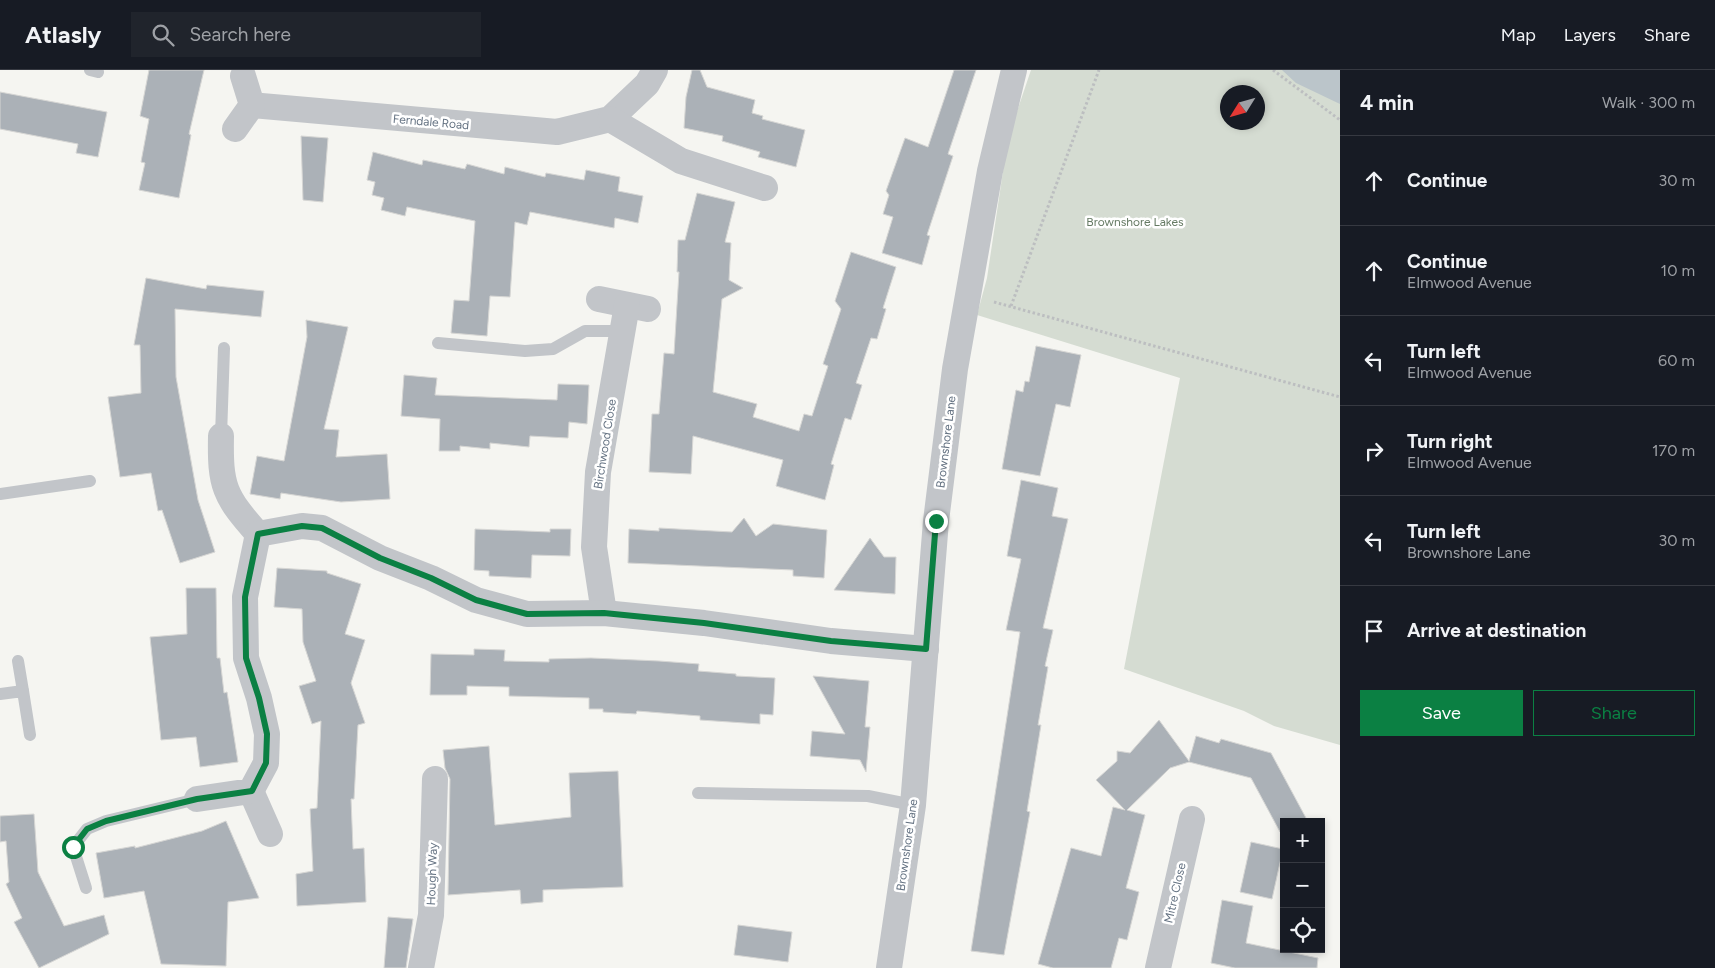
<!DOCTYPE html>
<meta charset="utf-8">
<style>
:root{--surface:#171b24;--page:#20242c;--text:#f1f3f6;--muted:#9ea1a6;--line:#363941;--accent:#0b8043}
body{margin:0;font-family:Figtree,sans-serif;background:var(--page);color:var(--text)}
.controls{position:absolute;right:15px;bottom:15px;display:grid;overflow:hidden;border-radius:0px;box-shadow:0 2px 8px #0003}
.controls button{width:45px;height:45px;display:grid;place-items:center;padding:0;border:0;border-bottom:1px solid var(--line);background:var(--surface);color:var(--text);font:25px sans-serif}
.compass{position:absolute;left:1220px;top:15px;width:45px;height:45px;border-radius:50%;background:var(--surface);box-shadow:0 2px 8px #0003;rotate:233deg}
.stop{position:absolute;width:15px;height:15px;margin:-11px;border:4px solid #0b8043;border-radius:50%;background:#fff}
.stop.end{background:#0b8043;border-color:#fff;box-shadow:0 1px 5px #0008}
.list{margin:0;padding:0;list-style:none}
h2{display:flex;justify-content:space-between;align-items:center;height:65px;margin:0;padding:0 20px;font-size:21px}
h2 small{font-size:16px;font-weight:400;color:var(--muted)}
.list li{display:grid;grid-template-columns:32px 1fr auto;gap:15px;align-items:center;box-sizing:border-box;height:90px;padding:0 20px;border-top:1px solid var(--line)}
.list b{display:block;font-size:19px;white-space:nowrap}
.list p{margin:0;font-size:16px;white-space:nowrap;color:var(--muted)}
.list em{font-size:16px;font-style:normal;color:var(--muted)}
.actions{display:flex;gap:10px;padding:15px 20px}
.actions a{flex:1;padding:11px 0;border:1px solid var(--accent);border-radius:0px;text-align:center;font-size:18px;color:var(--accent)}
.actions .main{background:var(--accent);color:#fff}
.icon{flex:none;width:28px;height:28px;fill:none;stroke:currentColor;stroke-width:2;stroke-linecap:round;stroke-linejoin:round}
.map{position:relative;flex:none;width:1340px;height:898px;overflow:hidden}
header{display:flex;align-items:center;gap:30px;box-sizing:border-box;height:70px;padding:0 25px;background:var(--surface);border-bottom:1px solid var(--line)}
header strong{font-size:24px}
nav{display:flex;gap:28px;margin-inline-start:auto;font-size:18px}
.search{width:350px;height:45px;background:var(--page);display:flex;align-items:center;gap:12px;box-sizing:border-box;padding:0 18px;border-radius:0px;color:var(--muted);font-size:19px}
main{display:flex}
aside{flex:1;background:var(--surface)}
.map>svg:first-child{display:block}
.green{fill:#d5dcd2;fill-rule:evenodd}
.water{fill:#bbc5ca}
.building{fill:#abb1b7;stroke:#d6d6d4}
.lines{fill:none;stroke-linecap:round;stroke-linejoin:round}
.path{stroke:#bcbec0;stroke-width:3;stroke-dasharray:2.5 2.5;stroke-linecap:butt}
.service{stroke:#c2c5c9;stroke-width:12}
.minor{stroke:#c2c5c9;stroke-width:26}
.route{stroke:#0b8043;stroke-width:6}
.labels{text-anchor:middle;stroke-width:5;stroke-linejoin:round;paint-order:stroke}
.street-label{font-size:12px;fill:#647282;stroke:#fff}
.park-label{font-size:12px;fill:#657a63;stroke:#fff}
</style>
<header>
<strong>Atlasly</strong>
<div class="search"><svg class="icon" aria-label="search" viewBox="0 0 24 24"><circle cx="10" cy="10" r="6"/><path d="M15 15l6 6"/></svg>Search here</div>
<nav><a>Map</a><a>Layers</a><a>Share</a></nav>
</header>
<main>
<div class="map">
<svg width="1340" height="898" viewBox="0 0 1340 898">
<rect width="100%" height="100%" fill="#f5f5f1"/>
<path class="green" d="M1031,0H1340V675L1274,656L1244,641L1124,599L1180,308L977,245L987,208L1008,68ZM1228,22H1258V52H1228Z"/>
<polygon class="water" points="1282,0 1340,0 1340,34 1296,13"/>
<g class="building">
<polygon points="149,0 204,0 189,64 191,65 179,128 139,120 145,93 141,92 149,49 140,46"/>
<polygon points="692,0 700,0 707,17 755,30 752,43 763,46 762,49 805,60 796,97 758,87 760,82 722,71 723,66 684,58 686,27"/>
<polygon points="954,0 976,0 948,84 953,86 927,165 930,166 922,195 882,183 893,147 883,144 889,125 886,121 905,68 928,77"/>
<polygon points="0,22 107,42 98,87 76,83 78,74 0,59"/>
<polygon points="301,66 328,68 323,132 303,130"/>
<polygon points="373,82 422,95 423,90 465,99 467,94 504,104 505,97 545,107 546,103 584,110 586,100 620,107 618,121 643,126 638,153 615,148 614,158 530,142 527,155 515,152 510,227 490,226 487,266 451,263 454,230 469,231 475,151 407,137 405,146 381,140 384,128 372,125 375,112 367,110"/>
<polygon points="697,123 735,132 725,172 731,173 729,210 743,218 722,229 713,322 757,334 753,347 799,361 804,344 812,346 828,296 823,294 841,239 835,231 851,182 896,197 883,238 886,239 877,269 871,268 856,313 862,315 851,350 845,348 831,394 834,395 825,430 776,416 783,390 693,366 691,404 649,402 652,344 659,344 664,283 674,284 679,202 677,202 678,170 685,170"/>
<polygon points="146,208 206,219 207,215 264,221 261,247 175,239 176,307 198,430 215,482 180,493 162,440 158,441 151,403 120,407 108,327 141,323 140,275 134,275"/>
<polygon points="306,250 348,257 324,359 339,360 336,387 387,384 390,429 341,432 281,423 280,429 250,424 257,386 284,391 307,267"/>
<polygon points="1036,276 1081,285 1070,337 1056,334 1040,406 1002,399 1016,320 1023,322 1025,311 1029,312"/>
<polygon points="404,305 437,308 435,325 557,330 558,314 589,315 587,354 569,352 568,368 530,366 529,377 490,373 490,379 460,376 460,381 439,381 440,349 401,346"/>
<polygon points="1021,410 1058,418 1052,446 1068,449 1043,558 1053,560 1045,596 1048,597 1038,655 1041,655 1027,741 1030,742 1004,885 971,881 1020,562 1006,560 1021,489 1007,486"/>
<polygon points="744,448 756,466 773,454 827,460 824,508 793,506 793,500 628,493 629,459 659,461 659,458 732,462"/>
<polygon points="475,459 550,462 550,459 571,459 570,486 532,485 531,508 489,506 489,501 474,500"/>
<polygon points="870,468 884,487 896,487 895,524 834,520"/>
<polygon points="277,498 327,501 327,503 361,514 345,564 365,570 351,613 365,653 358,655 354,729 351,729 353,779 364,778 366,832 297,836 296,804 313,801 310,739 317,738 321,651 312,654 299,616 316,611 303,572 302,539 274,537"/>
<polygon points="186,518 216,518 217,588 220,588 224,623 227,622 238,692 200,697 196,667 161,670 150,567 187,564"/>
<polygon points="474,579 505,580 504,591 549,592 549,589 591,588 659,591 699,594 698,601 736,604 736,606 775,608 773,645 760,644 760,654 700,650 700,646 637,641 636,644 603,642 603,639 589,639 589,628 509,626 509,617 467,616 467,625 430,625 431,584 474,585"/>
<polygon points="813,606 869,611 865,657 870,657 866,702 860,690 810,686 812,661 845,664"/>
<polygon points="1159,650 1189,691 1196,666 1219,673 1221,669 1271,683 1306,748 1299,752 1284,752 1284,760 1280,762 1251,708 1189,692 1170,698 1127,740 1145,745 1126,818 1139,822 1127,870 1119,868 1111,898 1053,898 1038,894 1071,778 1101,786 1113,737 1125,740 1096,710 1117,691 1117,681 1130,683"/>
<polygon points="489,676 495,755 571,747 569,703 618,701 623,817 543,820 543,832 521,834 520,820 448,825 450,709 445,698 443,680"/>
<polygon points="34,744 38,802 64,856 104,845 109,864 39,898 14,852 22,848 6,814 9,812 6,771 0,772 0,746"/>
<polygon points="226,751 259,828 228,832 226,896 161,894 144,821 104,828 96,783 135,776 135,778 202,761"/>
<polygon points="1251,772 1283,779 1272,829 1240,822"/>
<polygon points="1222,830 1253,836 1246,873 1318,888 1317,898 1235,898 1211,893"/>
<polygon points="388,847 413,849 406,898 384,898"/>
<polygon points="738,855 792,862 788,892 734,885"/>
</g>
<g class="lines">
<g class="path">
<polyline points="1273,0 1340,50"/>
<polyline points="994,232 1340,327"/>
<polyline points="1011,236 1099,0"/>
</g>
<g class="service">
<polyline points="90,0 98,2"/>
<polyline points="438,273 525,281 553,279 585,261 622,261"/>
<polyline points="221,366 224,278"/>
<polyline points="0,424 90,411"/>
<polyline points="18,591 23,621"/>
<polyline points="0,624 23,621 30,665"/>
<polyline points="698,723 868,726 913,735"/>
<polyline points="86,818 73,777 87,759 106,751 197,729"/>
</g>
<g class="minor">
<polyline points="252,35 557,62 610,49 647,14 655,0"/>
<polyline points="610,49 681,91 765,118"/>
<polyline points="235,59 252,35 243,6"/>
<polyline points="599,229 648,239"/>
<path d="M221,366C220,416 224,426 258,464"/>
<polyline points="604,543 594,477 598,402 627,235"/>
<polyline points="251,721 270,764"/>
<polyline points="197,729 251,721 266,693 267,664 259,628 246,588 245,527 258,464 302,456 322,458 380,488 431,508 476,530 527,544 604,543 704,553 831,571 926,579"/>
<polyline points="421,898 431,845 435,709"/>
<polyline points="889,898 913,735 936,451 955,299 990,101 1014,0"/>
<polyline points="1158,898 1192,749"/>
</g>
</g>
<g class="lines">
<polyline class="route" points="73,777 87,759 106,751 197,729 252,721 266,693 267,664 259,628 246,588 245,527 258,464 302,456 322,458 380,488 431,508 476,530 527,544 604,543 704,553 831,571 926,579 936,451"/>
</g>
<g class="labels">
<g class="street-label">
<text transform="translate(431 52) rotate(5)" y="4">Ferndale Road</text>
<text transform="translate(946 372) rotate(-83)" y="4">Brownshore Lane</text>
<text transform="translate(605 374) rotate(-81)" y="4">Birchwood Close</text>
<text transform="translate(907 775) rotate(-82)" y="4">Brownshore Lane</text>
<text transform="translate(432 804) rotate(-88)" y="4">Hough Way</text>
<text transform="translate(1175 823) rotate(-77)" y="4">Mitre Close</text>
</g>
<g class="park-label">
<text x="1135" y="156">Brownshore Lakes</text>
</g>
</g>
</svg>
<div class="controls">
<button>+</button>
<button>−</button>
<button><svg class="icon" aria-label="locate" viewBox="0 0 24 24"><circle cx="12" cy="12" r="6"/><path d="M12 2v4M12 18v4M2 12h4M18 12h4"/></svg></button>
</div>
<svg class="compass" viewBox="-18 -18 36 36"><path d="M0-13l5 13h-10z" fill="#e53935"/><path d="M0 13l5-13h-10z" fill="#9ea1a6"/></svg>
<div class="stop" style="left:73px;top:777px"></div>
<div class="stop end" style="left:936px;top:451px"></div>
</div>
<aside>
<h2>4 min<small>Walk · 300 m</small></h2>
<ul class="list">
<li><svg class="icon" aria-label="ahead" viewBox="0 0 24 24"><path d="M12 20V5M6 11l6-6 6 6"/></svg><div><b>Continue</b></div><em>30 m</em></li>
<li><svg class="icon" aria-label="ahead" viewBox="0 0 24 24"><path d="M12 20V5M6 11l6-6 6 6"/></svg><div><b>Continue</b><p>Elmwood Avenue</p></div><em>10 m</em></li>
<li><svg class="icon" aria-label="left" viewBox="0 0 24 24"><path d="M17 20v-9H6M10 6l-5 5 5 5"/></svg><div><b>Turn left</b><p>Elmwood Avenue</p></div><em>60 m</em></li>
<li><svg class="icon" aria-label="right" viewBox="0 0 24 24"><path d="M7 20v-9h11M14 6l5 5-5 5"/></svg><div><b>Turn right</b><p>Elmwood Avenue</p></div><em>170 m</em></li>
<li><svg class="icon" aria-label="left" viewBox="0 0 24 24"><path d="M17 20v-9H6M10 6l-5 5 5 5"/></svg><div><b>Turn left</b><p>Brownshore Lane</p></div><em>30 m</em></li>
<li><svg class="icon" aria-label="arrive" viewBox="0 0 24 24"><path d="M6 21V4h12l-3 4 3 4H6"/></svg><div><b>Arrive at destination</b></div></li>
</ul>
<div class="actions"><a class="main">Save</a><a>Share</a></div>
</aside>
</main>
